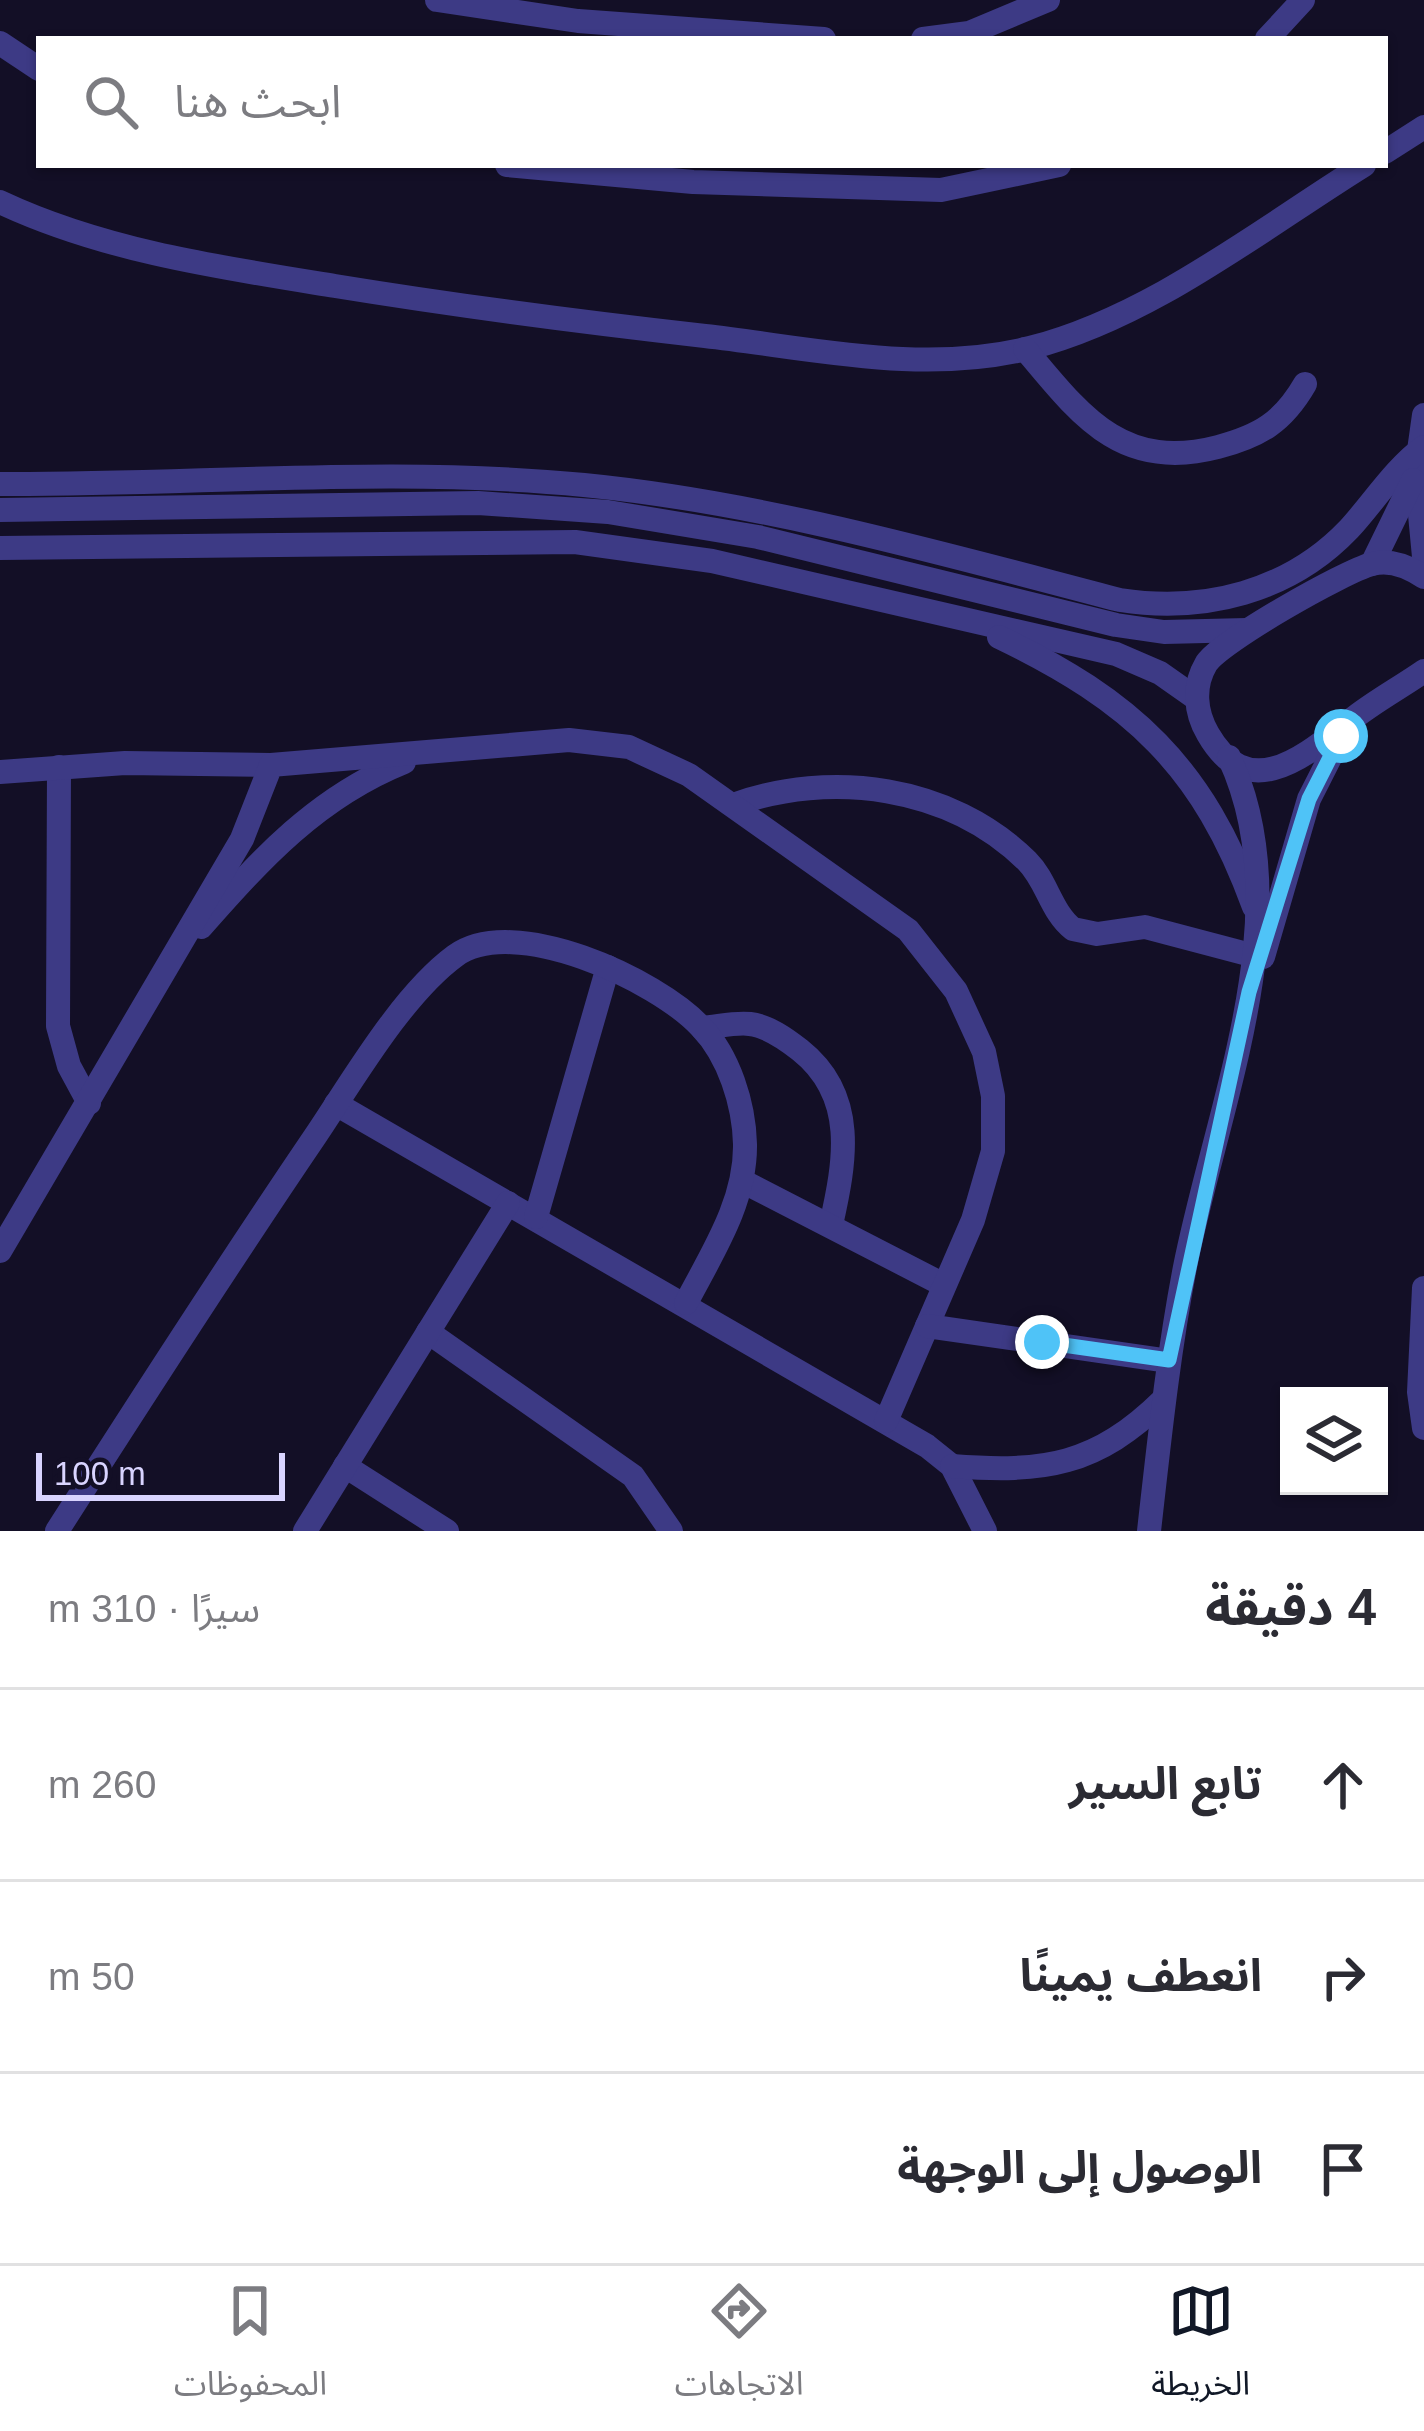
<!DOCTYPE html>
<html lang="ar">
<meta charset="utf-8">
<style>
:root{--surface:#fff;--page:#f2f2f3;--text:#2b2b33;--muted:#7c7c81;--line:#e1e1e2;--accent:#111827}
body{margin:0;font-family:Helvetica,"Noto Sans Arabic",sans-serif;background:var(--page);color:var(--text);direction:rtl}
.controls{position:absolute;right:36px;bottom:36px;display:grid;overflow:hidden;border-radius:0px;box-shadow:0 3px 9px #0004}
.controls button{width:108px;height:108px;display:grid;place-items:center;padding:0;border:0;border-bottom:3px solid var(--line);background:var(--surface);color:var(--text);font:60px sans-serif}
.scale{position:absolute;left:36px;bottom:30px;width:249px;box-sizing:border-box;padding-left:12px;border:6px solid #d9d4ff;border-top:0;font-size:33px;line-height:42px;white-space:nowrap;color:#d9d4ff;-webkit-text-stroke:9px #130f26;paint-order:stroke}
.stop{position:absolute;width:36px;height:36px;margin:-27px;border:9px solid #4fc3f7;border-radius:50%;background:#fff}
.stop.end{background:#4fc3f7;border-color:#fff;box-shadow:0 3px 12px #0008}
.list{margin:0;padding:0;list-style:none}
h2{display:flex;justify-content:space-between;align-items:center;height:156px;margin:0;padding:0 48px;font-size:51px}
h2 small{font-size:39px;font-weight:400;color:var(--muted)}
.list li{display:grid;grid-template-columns:78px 1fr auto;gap:36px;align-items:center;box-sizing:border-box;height:192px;padding:0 48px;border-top:3px solid var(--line)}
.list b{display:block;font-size:45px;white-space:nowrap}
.list em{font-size:39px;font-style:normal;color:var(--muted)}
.icon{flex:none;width:66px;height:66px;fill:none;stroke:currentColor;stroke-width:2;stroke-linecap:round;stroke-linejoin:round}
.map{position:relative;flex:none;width:1424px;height:1531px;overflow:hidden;direction:ltr}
.search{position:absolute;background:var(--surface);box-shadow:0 3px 9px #0004;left:36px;right:36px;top:36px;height:132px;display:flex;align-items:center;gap:30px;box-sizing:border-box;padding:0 42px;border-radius:0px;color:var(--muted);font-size:45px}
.sheet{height:732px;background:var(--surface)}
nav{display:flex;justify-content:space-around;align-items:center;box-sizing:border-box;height:168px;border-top:3px solid var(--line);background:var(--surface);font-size:33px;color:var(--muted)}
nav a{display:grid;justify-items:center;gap:6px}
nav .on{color:var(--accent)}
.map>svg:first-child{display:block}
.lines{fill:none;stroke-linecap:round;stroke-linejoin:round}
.minor{stroke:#3d3a85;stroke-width:24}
.route{stroke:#4fc3f7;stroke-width:15}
</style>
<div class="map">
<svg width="1424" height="1531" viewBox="0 0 1424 1531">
<rect width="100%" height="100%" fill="#130f26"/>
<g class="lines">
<g class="minor">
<polyline points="437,0 578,21 824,39"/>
<polyline points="923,39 969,33 1048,0"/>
<polyline points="1267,39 1303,0"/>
<polyline points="0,43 39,69"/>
<polyline points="1385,152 1424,127"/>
<polyline points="507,165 693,182 941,190 1059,165"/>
<path d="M0,202C104,251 223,268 335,286C458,306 581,322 705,336C812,348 923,375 1030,348C1151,317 1258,231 1364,165"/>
<path d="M1025,349C1081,416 1122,472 1218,447C1260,436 1283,422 1305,384"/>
<polyline points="1424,415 1416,472 1424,557"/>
<path d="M0,484C195,485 390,466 584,485C766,503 943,554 1120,600C1204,613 1289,592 1349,529C1373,503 1395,468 1424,447"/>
<polyline points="0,510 478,503 608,512 758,537 1116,625 1164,632 1247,630"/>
<polyline points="0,548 575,542 712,561 1116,654 1160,673 1197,699"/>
<polyline points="1372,564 1413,480"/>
<path d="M1424,577C1409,567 1390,559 1372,564C1345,571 1219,642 1206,664C1193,686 1195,712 1208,734C1251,809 1311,750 1355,717C1377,700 1401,687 1424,671"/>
<path d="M999,637C1132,701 1203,766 1254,907"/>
<polyline points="59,767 58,1026 69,1066 89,1103"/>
<polyline points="0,772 125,763 271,765"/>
<path d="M733,805C830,770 950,785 1027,861C1047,881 1051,912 1073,929L1097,934L1145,927L1251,955"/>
<path d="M201,927C261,859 317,797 404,762"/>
<polyline points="1263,957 1309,799 1341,736"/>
<path d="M702,1028C717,1027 735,1022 750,1024C768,1026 786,1039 800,1050C858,1096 845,1162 831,1225"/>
<polyline points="336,1104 927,1446 952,1466 985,1531"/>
<polyline points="744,1182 944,1285"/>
<polyline points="536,1217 608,967"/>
<polyline points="0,1251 242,839 271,765 569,740 629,747 689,775 908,930 956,991 984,1052 993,1096 993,1151 973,1220 886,1421"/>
<polyline points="1424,1288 1419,1392 1424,1428"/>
<polyline points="927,1326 1169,1361"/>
<polyline points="428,1332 633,1476 671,1531"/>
<polyline points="345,1466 447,1531"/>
<path d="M952,1466C1044,1473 1096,1466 1164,1399"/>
<path d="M57,1531C142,1398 227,1266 316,1135C353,1080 402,995 455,956C513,913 656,979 701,1027C729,1056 744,1104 745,1144C746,1202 712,1253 686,1303"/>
<polyline points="305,1531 508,1203"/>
<path d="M1149,1531C1159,1443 1168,1355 1185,1267C1216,1108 1302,913 1229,757"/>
</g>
</g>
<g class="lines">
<polyline class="route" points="1042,1342 1169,1360 1249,992 1309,799 1341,736"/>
</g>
</svg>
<div class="controls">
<button><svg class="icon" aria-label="layers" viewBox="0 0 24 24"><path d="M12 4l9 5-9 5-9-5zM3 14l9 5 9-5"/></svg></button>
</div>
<div class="scale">100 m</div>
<div class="stop" style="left:1341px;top:736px"></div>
<div class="stop end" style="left:1042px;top:1342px"></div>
<div class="search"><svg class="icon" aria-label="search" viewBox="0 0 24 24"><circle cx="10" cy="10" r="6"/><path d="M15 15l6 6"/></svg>ابحث هنا</div>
</div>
<section class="sheet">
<h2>4 دقيقة<small>سيرًا · 310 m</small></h2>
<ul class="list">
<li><svg class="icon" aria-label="ahead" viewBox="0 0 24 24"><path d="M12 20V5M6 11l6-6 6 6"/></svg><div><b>تابع السير</b></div><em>260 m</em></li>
<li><svg class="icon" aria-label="right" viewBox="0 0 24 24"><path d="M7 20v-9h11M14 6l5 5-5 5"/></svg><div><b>انعطف يمينًا</b></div><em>50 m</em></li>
<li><svg class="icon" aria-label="arrive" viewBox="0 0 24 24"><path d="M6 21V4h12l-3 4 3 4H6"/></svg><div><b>الوصول إلى الوجهة</b></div></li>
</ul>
</section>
<nav>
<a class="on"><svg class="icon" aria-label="map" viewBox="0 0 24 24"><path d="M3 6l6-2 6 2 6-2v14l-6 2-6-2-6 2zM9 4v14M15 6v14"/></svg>الخريطة</a>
<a><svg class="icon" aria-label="directions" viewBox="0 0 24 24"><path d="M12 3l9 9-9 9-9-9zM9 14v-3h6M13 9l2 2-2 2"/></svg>الاتجاهات</a>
<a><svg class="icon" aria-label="saved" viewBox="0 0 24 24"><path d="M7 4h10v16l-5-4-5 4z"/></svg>المحفوظات</a>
</nav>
